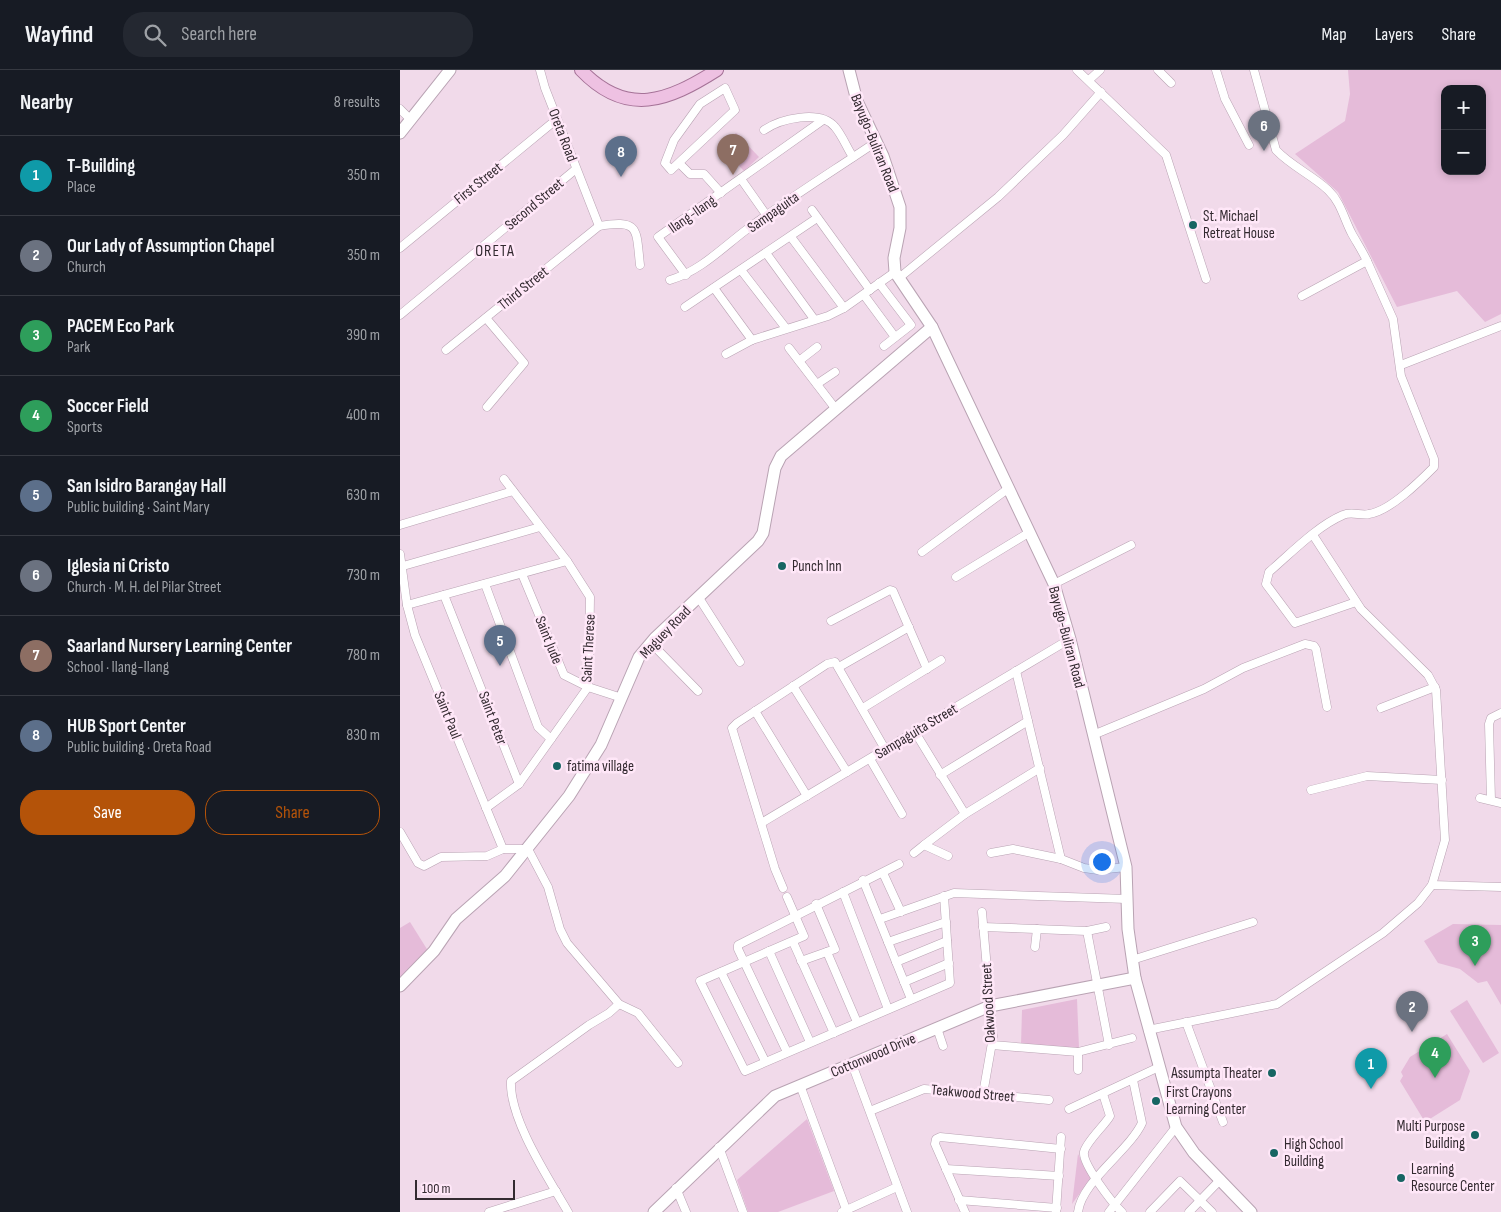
<!DOCTYPE html>
<meta charset="utf-8">
<style>
:root{--surface:#171b24;--page:#242831;--text:#f1f3f6;--muted:#9ea1a6;--line:#363941;--accent:#b45309}
body{margin:0;font-family:"Sofia Sans Condensed",sans-serif;background:var(--page);color:var(--text)}
.controls{position:absolute;right:15px;top:15px;display:grid;overflow:hidden;border-radius:10px;box-shadow:0 2px 8px #0003}
.controls button{width:45px;height:45px;display:grid;place-items:center;padding:0;border:0;border-bottom:1px solid var(--line);background:var(--surface);color:var(--text);font:25px sans-serif}
.scale{position:absolute;left:15px;bottom:12px;width:100px;box-sizing:border-box;padding-left:5px;border:2px solid #332a30;border-top:0;font-size:14px;line-height:18px;white-space:nowrap;color:#332a30;-webkit-text-stroke:4px #ffe7f8;paint-order:stroke}
.you{position:absolute;left:701px;top:791px;width:18px;height:18px;margin:-12px;border:4px solid #fff;border-radius:50%;background:#1a73e8;box-shadow:0 0 0 8px #1a73e833}
.badge{display:grid;place-items:center;width:32px;height:32px;border-radius:50%;background:var(--accent);color:#fff;font-size:16px;font-weight:700}
.pin{position:absolute;translate:-50% -41px;filter:drop-shadow(0 1px 2px #0008)}
.pin::after{content:'';position:absolute;top:26px;width:18px;height:15px;background:inherit;clip-path:polygon(0 0,100% 0,50% 100%)}
.list{margin:0;padding:0;list-style:none}
h2{display:flex;justify-content:space-between;align-items:center;height:65px;margin:0;padding:0 20px;font-size:21px}
h2 small{font-size:16px;font-weight:400;color:var(--muted)}
.list li{display:grid;grid-template-columns:32px 1fr auto;gap:15px;align-items:center;box-sizing:border-box;height:80px;padding:0 20px;border-top:1px solid var(--line)}
.list b{display:block;font-size:19px;white-space:nowrap}
.list p{margin:0;font-size:16px;white-space:nowrap;color:var(--muted)}
.list em{font-size:16px;font-style:normal;color:var(--muted)}
.actions{display:flex;gap:10px;padding:15px 20px}
.actions a{flex:1;padding:11px 0;border:1px solid var(--accent);border-radius:20px;text-align:center;font-size:18px;color:var(--accent)}
.actions .main{background:var(--accent);color:#fff}
.icon{flex:none;width:28px;height:28px;fill:none;stroke:currentColor;stroke-width:2;stroke-linecap:round;stroke-linejoin:round}
.map{position:relative;flex:none;width:1101px;height:1142px;overflow:hidden}
header{display:flex;align-items:center;gap:30px;box-sizing:border-box;height:70px;padding:0 25px;background:var(--surface);border-bottom:1px solid var(--line)}
header strong{font-size:24px}
nav{display:flex;gap:28px;margin-inline-start:auto;font-size:18px}
.search{width:350px;height:45px;background:var(--page);display:flex;align-items:center;gap:12px;box-sizing:border-box;padding:0 18px;border-radius:20px;color:var(--muted);font-size:19px}
main{display:flex}
aside{flex:1;background:var(--surface)}
.map>svg:first-child{display:block}
.green{fill:#e5bbd9;fill-rule:evenodd}
.lines{fill:none;stroke-linecap:round;stroke-linejoin:round}
.street-casing{stroke:#b9a3b3;stroke-width:9}
.secondary-casing{stroke:#b9a3b3;stroke-width:13}
.primary-casing{stroke:#a57297;stroke-width:14}
.street{stroke:#fff;stroke-width:8}
.secondary{stroke:#fff;stroke-width:11}
.primary{stroke:#eec1e2;stroke-width:12}
.poi-dot{fill:#176563;stroke:#ffe7f8;stroke-width:2}
.labels{text-anchor:middle;stroke-width:5;stroke-linejoin:round;paint-order:stroke}
.street-label{font-size:15px;fill:#332a30;stroke:#ffe7f8}
.poi-label{font-size:15px;fill:#332a30;stroke:#ffe7f8;text-anchor:start}
.neighbourhood-label{font-size:16px;letter-spacing:1px;fill:#332a30;stroke:#ffe7f8}
</style>
<header>
<strong>Wayfind</strong>
<div class="search"><svg class="icon" aria-label="search" viewBox="0 0 24 24"><circle cx="10" cy="10" r="6"/><path d="M15 15l6 6"/></svg>Search here</div>
<nav><a>Map</a><a>Layers</a><a>Share</a></nav>
</header>
<main>
<aside>
<h2>Nearby<small>8 results</small></h2>
<ul class="list">
<li><span class="badge" style="background:#0f9aa8">1</span><div><b>T-Building</b><p>Place</p></div><em>350 m</em></li>
<li><span class="badge" style="background:#6b7280">2</span><div><b>Our Lady of Assumption Chapel</b><p>Church</p></div><em>350 m</em></li>
<li><span class="badge" style="background:#2e9e5b">3</span><div><b>PACEM Eco Park</b><p>Park</p></div><em>390 m</em></li>
<li><span class="badge" style="background:#2e9e5b">4</span><div><b>Soccer Field</b><p>Sports</p></div><em>400 m</em></li>
<li><span class="badge" style="background:#5c6f8a">5</span><div><b>San Isidro Barangay Hall</b><p>Public building · Saint Mary</p></div><em>630 m</em></li>
<li><span class="badge" style="background:#6b7280">6</span><div><b>Iglesia ni Cristo</b><p>Church · M. H. del Pilar Street</p></div><em>730 m</em></li>
<li><span class="badge" style="background:#8d6e63">7</span><div><b>Saarland Nursery Learning Center</b><p>School · Ilang-Ilang</p></div><em>780 m</em></li>
<li><span class="badge" style="background:#5c6f8a">8</span><div><b>HUB Sport Center</b><p>Public building · Oreta Road</p></div><em>830 m</em></li>
</ul>
<div class="actions"><a class="main">Save</a><a>Share</a></div>
</aside>
<div class="map">
<svg width="1101" height="1142" viewBox="0 0 1101 1142">
<rect width="100%" height="100%" fill="#f1daea"/>
<g class="green">
<path d="M948,0H1101V244L1085,252L1057,221L997,237L938,122L895,84L945,51L950,24ZM1045,19H1082V101H1045Z"/>
<polygon points="336,63 359,87 344,101 321,77"/>
<polygon points="10,852 30,884 0,913 0,858"/>
<polygon points="1053,854 1101,855 1101,935 1087,911 1078,913 1060,899 1038,893 1024,871"/>
<polygon points="677,929 679,978 621,975 622,940"/>
<polygon points="1067,930 1099,983 1083,993 1050,941"/>
<polygon points="1047,964 1070,1001 1060,1030 1025,1052 1000,1011 1003,1006 1001,1002 1010,987"/>
<polygon points="407,1049 434,1121 378,1142 348,1142 337,1110"/>
<polygon points="678,1084 691,1108 672,1134"/>
</g>
<g class="lines">
<g class="street-casing">
<g id="street">
<polyline points="140,0 145,18 199,156"/>
<polyline points="677,0 766,85 806,209"/>
<polyline points="758,0 771,13"/>
<polyline points="816,0 825,29 849,75"/>
<path d="M854,0L876,80C891,96 912,105 928,120C941,132 944,149 952,164C957,173 963,182 967,191"/>
<polyline points="689,10 700,0"/>
<polygon points="325,18 335,40 271,100 265,93 274,70 300,34"/>
<polyline points="0,39 11,50"/>
<path d="M364,60C380,49 420,39 435,57C442,65 447,78 453,87"/>
<polyline points="280,94 290,104 304,104 321,123"/>
<polyline points="341,109 367,146"/>
<polyline points="412,140 470,220"/>
<polyline points="391,167 444,238"/>
<polyline points="0,178 157,49"/>
<polyline points="366,183 414,249"/>
<polyline points="341,200 385,257"/>
<polyline points="286,205 258,167 423,50"/>
<polyline points="499,208 598,127 663,65 701,22"/>
<path d="M270,210C300,201 321,179 346,160C388,129 433,101 476,72"/>
<polyline points="479,213 511,255 484,276"/>
<polyline points="314,218 352,270"/>
<polyline points="464,225 495,267"/>
<path d="M902,226L967,191L993,249L1001,306L1034,389V397C1020,411 990,441 969,444C961,446 951,441 943,445C917,456 890,484 869,502L866,514L895,553L956,532"/>
<polyline points="285,237 417,148"/>
<polyline points="0,245 176,99"/>
<polyline points="86,248 124,293 87,337"/>
<polyline points="389,278 435,338"/>
<path d="M46,280L199,156C240,149 236,159 240,195"/>
<polyline points="326,284 352,270 428,246 444,238 495,202"/>
<polyline points="399,291 417,277"/>
<polyline points="1001,295 1101,256"/>
<polyline points="417,314 435,302"/>
<polyline points="0,455 113,421"/>
<polyline points="522,482 609,418"/>
<path d="M0,484L7,535L15,565L103,779H128L148,817L160,859L167,873L219,934L209,943L189,955L111,1011C109,1049 149,1109 168,1142"/>
<polyline points="3,496 140,457"/>
<polyline points="122,504 164,605 188,617 222,628"/>
<polyline points="556,507 630,462"/>
<polyline points="85,514 138,657 151,669"/>
<polyline points="654,514 731,475"/>
<polyline points="44,525 119,714"/>
<polyline points="299,528 340,592"/>
<polyline points="7,535 167,491"/>
<polyline points="431,551 490,520 493,521 527,599"/>
<polyline points="251,573 298,621"/>
<polyline points="439,597 509,557"/>
<polyline points="616,601 661,789"/>
<polyline points="393,616 447,702"/>
<polyline points="463,638 541,590"/>
<polyline points="981,638 1035,617"/>
<polyline points="355,641 407,726"/>
<polyline points="515,662 565,744"/>
<polyline points="693,665 804,619 843,598 905,574 914,576 916,579 927,637"/>
<polyline points="470,689 502,744"/>
<polyline points="540,705 628,651"/>
<polyline points="911,720 967,706 1042,710"/>
<polyline points="1080,728 1101,733"/>
<polyline points="1091,730 1089,654 1091,648 1101,643"/>
<polyline points="86,738 119,714 188,617 189,597 190,527 167,491 104,409"/>
<polyline points="363,752 670,569"/>
<polyline points="0,762 18,793 24,796 41,787 87,786 103,779"/>
<polyline points="514,783 524,775"/>
<polyline points="591,783 613,779 661,789 684,798 698,800 726,797"/>
<polyline points="548,786 524,775 565,744 640,698"/>
<polyline points="483,803 501,842"/>
<polyline points="463,810 511,929"/>
<polyline points="1032,815 1101,817"/>
<polyline points="383,818 375,799 332,658 337,653 427,594 435,592 485,679"/>
<polyline points="443,822 488,939"/>
<polyline points="387,827 404,866 300,911 345,1001 550,913 544,826"/>
<polyline points="582,842 593,967 583,1024"/>
<polyline points="480,849 554,823 727,829"/>
<polyline points="583,857 687,861 706,857"/>
<polyline points="687,861 709,975"/>
<polyline points="393,872 434,963"/>
<polyline points="488,872 546,852"/>
<polyline points="635,877 637,859"/>
<polyline points="369,881 410,972"/>
<polyline points="427,882 457,952"/>
<polyline points="732,890 853,852"/>
<polyline points="401,891 435,879 416,834"/>
<polyline points="496,892 547,871"/>
<polyline points="321,902 365,991"/>
<polyline points="504,912 549,893"/>
<polyline points="219,934 238,943 278,993"/>
<polyline points="786,952 823,1052"/>
<polyline points="537,958 543,976"/>
<polyline points="748,960 877,934 983,863 1018,833 1032,815 1045,770 1036,620 1028,605 961,539 913,465"/>
<polyline points="592,975 678,982 732,968"/>
<polyline points="387,982 338,879 338,875 499,794"/>
<polyline points="678,982 678,1000"/>
<polyline points="452,994 507,1142"/>
<polyline points="400,1015 447,1142"/>
<path d="M703,1024L710,1046C705,1055 686,1072 684,1082C682,1094 713,1134 722,1142"/>
<polyline points="669,1039 759,997"/>
<polyline points="470,1041 524,1019 649,1030"/>
<polyline points="319,1077 343,1142"/>
<polyline points="546,1099 659,1106"/>
<polyline points="276,1118 286,1142"/>
<polyline points="559,1130 657,1138"/>
<polyline points="89,1142 156,1121"/>
<polyline points="442,1142 497,1117"/>
<polyline points="565,1142 535,1074 536,1069 540,1067 661,1079"/>
<polyline points="656,1142 661,1067"/>
<path d="M678,1142C682,1111 729,1081 742,1053L733,1010"/>
<polyline points="709,1142 776,1057"/>
<polyline points="750,1142 780,1111 812,1142"/>
<polyline points="789,1142 821,1109"/>
</g>
</g>
<g class="secondary-casing">
<g id="secondary">
<polyline points="449,0 457,31 483,86 500,137 500,158 494,188 495,202 532,257 654,514 670,569 726,797 728,859 735,908 776,1057 794,1083 851,1142"/>
<polyline points="0,63 50,0"/>
<polyline points="0,916 34,881 56,849 105,806 169,726 201,675 239,587 255,568 358,471 363,463 375,398 381,386 532,257"/>
<polyline points="254,1142 375,1026 590,936 735,908"/>
</g>
</g>
<g class="primary-casing">
<path id="primary" d="M181,0C227,48 268,31 317,0"/>
</g>
<use href="#street" class="street"/>
<use href="#secondary" class="secondary"/>
<use href="#primary" class="primary"/>
</g>
<g class="poi-dot">
<circle cx="793" cy="155" r="5"/>
<circle cx="382" cy="496" r="5"/>
<circle cx="157" cy="696" r="5"/>
<circle cx="872" cy="1003" r="5"/>
<circle cx="756" cy="1031" r="5"/>
<circle cx="1075" cy="1065" r="5"/>
<circle cx="874" cy="1083" r="5"/>
<circle cx="1001" cy="1108" r="5"/>
</g>
<g class="labels">
<g class="street-label">
<text transform="translate(163 65) rotate(69)" y="5">Oreta Road</text>
<text transform="translate(475 73) rotate(68)" y="5">Bayugo-Buliran Road</text>
<text transform="translate(78 113) rotate(-39)" y="5">First Street</text>
<text transform="translate(134 134) rotate(-40)" y="5">Second Street</text>
<text transform="translate(373 142) rotate(-35)" y="5">Sampaguita</text>
<text transform="translate(292 144) rotate(-35)" y="5">Ilang-Ilang</text>
<text transform="translate(123 218) rotate(-39)" y="5">Third Street</text>
<text transform="translate(265 562) rotate(-46)" y="5">Maguey Road</text>
<text transform="translate(667 567) rotate(75)" y="5">Bayugo-Buliran Road</text>
<text transform="translate(149 570) rotate(68)" y="5">Saint Jude</text>
<text transform="translate(188 578) rotate(-87)" y="5">Saint Therese</text>
<text transform="translate(48 645) rotate(68)" y="5">Saint Paul</text>
<text transform="translate(93 648) rotate(69)" y="5">Saint Peter</text>
<text transform="translate(516 661) rotate(-31)" y="5">Sampaguita Street</text>
<text transform="translate(588 933) rotate(-93)" y="5">Oakwood Street</text>
<text transform="translate(473 985) rotate(-23)" y="5">Cottonwood Drive</text>
<text transform="translate(573 1023) rotate(5)" y="5">Teakwood Street</text>
</g>
<g class="poi-label">
<text x="803" y="151">St. Michael<tspan x="803" dy="17">Retreat House</tspan></text>
<text x="392" y="501">Punch Inn</text>
<text x="167" y="701">fatima village</text>
<text x="862" y="1008" text-anchor="end">Assumpta Theater</text>
<text x="766" y="1027">First Crayons<tspan x="766" dy="17">Learning Center</tspan></text>
<text x="1065" y="1061" text-anchor="end">Multi Purpose<tspan x="1065" dy="17">Building</tspan></text>
<text x="884" y="1079">High School<tspan x="884" dy="17">Building</tspan></text>
<text x="1011" y="1104">Learning<tspan x="1011" dy="17">Resource Center</tspan></text>
</g>
<g class="neighbourhood-label">
<text x="95" y="186">ORETA</text>
</g>
</g>
</svg>
<div class="controls">
<button>+</button>
<button>−</button>
</div>
<div class="scale">100 m</div>
<div class="you"></div>
<div class="pin badge" style="left:971px;top:1019px;background:#0f9aa8">1</div>
<div class="pin badge" style="left:1012px;top:962px;background:#6b7280">2</div>
<div class="pin badge" style="left:1075px;top:896px;background:#2e9e5b">3</div>
<div class="pin badge" style="left:1035px;top:1008px;background:#2e9e5b">4</div>
<div class="pin badge" style="left:100px;top:596px;background:#5c6f8a">5</div>
<div class="pin badge" style="left:864px;top:81px;background:#6b7280">6</div>
<div class="pin badge" style="left:333px;top:105px;background:#8d6e63">7</div>
<div class="pin badge" style="left:221px;top:107px;background:#5c6f8a">8</div>
</div>
</main>
